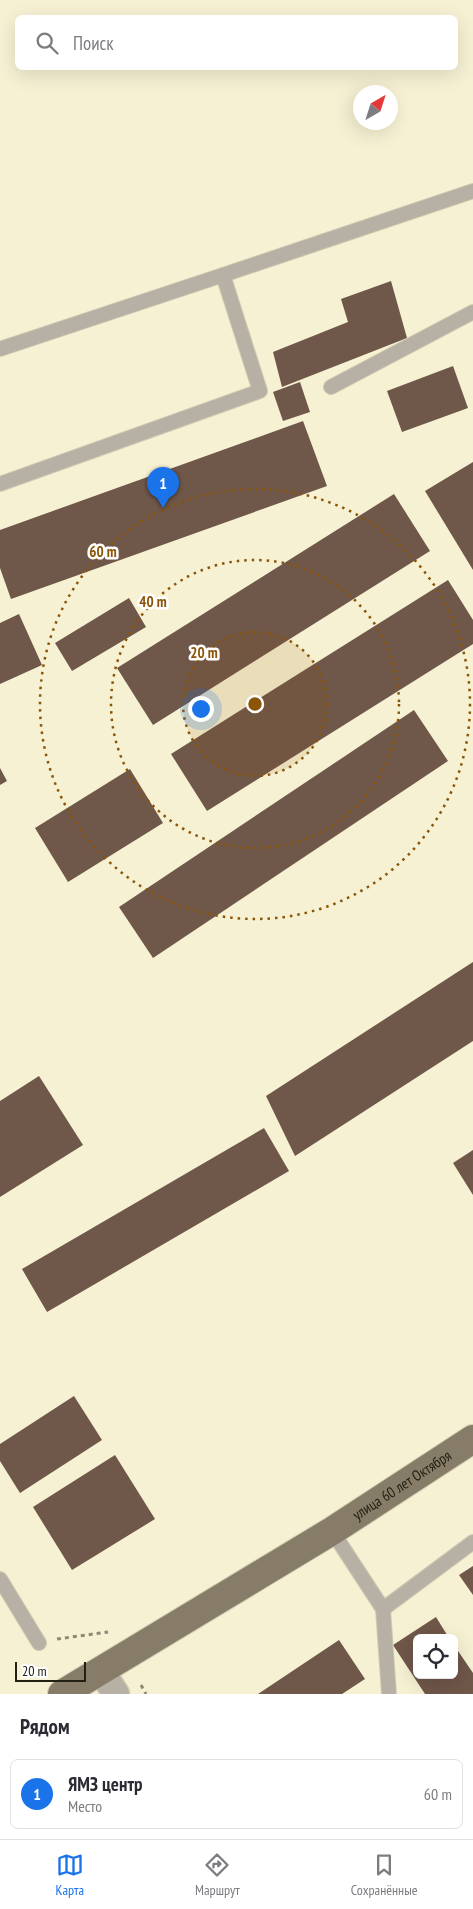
<!DOCTYPE html>
<html lang="ru">
<meta charset="utf-8">
<style>
:root{--surface:#fff;--page:#f2f2f3;--text:#2b2b33;--muted:#7c7c81;--line:#e1e1e2;--accent:#1a73e8}
body{margin:0;font-family:"PT Sans Narrow",sans-serif;background:var(--page);color:var(--text)}
.controls{position:absolute;right:15px;bottom:15px;display:grid;overflow:hidden;border-radius:8px;box-shadow:0 5px 20px #0002}
.controls button{width:45px;height:45px;display:grid;place-items:center;padding:0;border:0;border-bottom:1px solid var(--line);background:var(--surface);color:var(--text);font:25px sans-serif}
.compass{position:absolute;left:353px;top:85px;width:45px;height:45px;border-radius:50%;background:var(--surface);box-shadow:0 5px 20px #0002;rotate:39deg}
.scale{position:absolute;left:15px;bottom:12px;width:71px;box-sizing:border-box;padding-left:5px;border:2px solid #222015;border-top:0;font-size:14px;line-height:18px;white-space:nowrap;color:#222015;-webkit-text-stroke:4px #fff;paint-order:stroke}
.you{position:absolute;left:200px;top:708px;width:18px;height:18px;margin:-12px;border:4px solid #fff;border-radius:50%;background:#1a73e8;box-shadow:0 0 0 8px #1a73e833}
.badge{display:grid;place-items:center;width:32px;height:32px;border-radius:50%;background:var(--accent);color:#fff;font-size:16px;font-weight:700}
.pin{position:absolute;translate:-50% -41px;filter:drop-shadow(0 1px 2px #0008)}
.pin::after{content:'';position:absolute;top:26px;width:18px;height:15px;background:inherit;clip-path:polygon(0 0,100% 0,50% 100%)}
.list{margin:0;padding:0;list-style:none}
h2{display:flex;justify-content:space-between;align-items:center;height:65px;margin:0;padding:0 20px;font-size:21px}
h2 small{font-size:16px;font-weight:400;color:var(--muted)}
.list li{display:grid;grid-template-columns:32px 1fr auto;gap:15px;align-items:center;box-sizing:border-box;height:70px;margin:0 10px 10px;padding:0 10px;border:1px solid var(--line);border-radius:8px}
.list b{display:block;font-size:19px;white-space:nowrap}
.list p{margin:0;font-size:16px;white-space:nowrap;color:var(--muted)}
.list em{font-size:16px;font-style:normal;color:var(--muted)}
.icon{flex:none;width:28px;height:28px;fill:none;stroke:currentColor;stroke-width:2;stroke-linecap:round;stroke-linejoin:round}
.map{position:relative;flex:none;width:473px;height:1694px;overflow:hidden}
.search{position:absolute;background:var(--surface);box-shadow:0 5px 20px #0002;left:15px;right:15px;top:15px;height:55px;display:flex;align-items:center;gap:12px;box-sizing:border-box;padding:0 18px;border-radius:8px;color:var(--muted);font-size:19px}
.sheet{height:145px;background:var(--surface)}
nav{display:flex;justify-content:space-around;align-items:center;box-sizing:border-box;height:70px;border-top:1px solid var(--line);background:var(--surface);font-size:14px;color:var(--muted)}
nav a{display:grid;justify-items:center;gap:2px}
nav .on{color:var(--accent)}
.map>svg:first-child{display:block}
.building{fill:#6f5749}
.lines{fill:none;stroke-linecap:round;stroke-linejoin:round}
.lane-casing{stroke:#d0cbb1;stroke-width:16}
.street-casing{stroke:#d0cbb1;stroke-width:29}
.primary-casing{stroke:#d0cbb1;stroke-width:30}
.path{stroke:#8d8975;stroke-width:3;stroke-dasharray:4 4;stroke-linecap:butt}
.lane{stroke:#b7b1a5;stroke-width:14}
.street{stroke:#b7b1a5;stroke-width:26}
.primary{stroke:#867c67;stroke-width:28}
.ring{fill:none;stroke:#8b5406;stroke-width:2.5;stroke-dasharray:2.5 5}
.labels{text-anchor:middle;stroke-width:5;stroke-linejoin:round;paint-order:stroke}
.street-label{font-size:15px;fill:#222015;stroke:#fff}
.centre{fill:#8b5406;stroke:#fff;stroke-width:2.5}
.ring-label{font-size:15px;text-anchor:middle;font-weight:bold;fill:#8b5406;stroke:#fff;stroke-width:5;stroke-linejoin:round;paint-order:stroke}
</style>
<div class="map">
<svg width="473" height="1694" viewBox="0 0 473 1694">
<rect width="100%" height="100%" fill="#f6f1d3"/>
<g class="building">
<polygon points="391,281 407,338 282,387 273,352 348,322 341,299"/>
<polygon points="453,366 468,408 402,432 387,391"/>
<polygon points="300,382 310,412 283,421 273,392"/>
<polygon points="303,421 327,486 11,599 0,568 0,530"/>
<polygon points="473,462 473,570 425,491"/>
<polygon points="394,494 430,551 153,725 117,668"/>
<polygon points="448,580 473,620 473,644 207,811 171,754"/>
<polygon points="129,598 146,627 72,671 55,643"/>
<polygon points="19,614 42,665 0,684 0,623"/>
<polygon points="414,710 448,761 153,958 119,907"/>
<polygon points="0,768 7,781 0,785"/>
<polygon points="130,769 163,823 68,882 35,828"/>
<polygon points="473,962 473,1041 295,1156 266,1096"/>
<polygon points="39,1076 83,1145 0,1197 0,1101"/>
<polygon points="264,1128 289,1171 47,1312 22,1269"/>
<polygon points="473,1150 473,1195 453,1163"/>
<polygon points="74,1396 102,1440 20,1493 0,1461 0,1444"/>
<polygon points="115,1455 155,1519 72,1570 33,1507"/>
<polygon points="473,1566 473,1595 459,1575"/>
<polygon points="436,1617 449,1638 417,1638 417,1675 454,1675 454,1645 473,1673 473,1694 425,1694 393,1645"/>
<polygon points="339,1640 365,1679 342,1694 258,1694"/>
</g>
<g class="lines">
<g class="lane-casing">
<g id="lane">
<polyline points="0,349 223,275"/>
<polyline points="331,387 473,312"/>
<polyline points="0,484 260,391 223,275 473,191"/>
<polyline points="332,1531 383,1609 473,1542"/>
<polyline points="0,1579 39,1643"/>
<polyline points="383,1609 389,1694"/>
</g>
</g>
<g class="street-casing">
<polyline id="street" points="102,1672 116,1694"/>
</g>
<g class="primary-casing">
<g id="primary">
<path id="s1" d="M62,1694L332,1531L473,1439"/>
</g>
</g>
<g class="path">
<polyline points="57,1639 108,1632"/>
<polyline points="141,1685 146,1694"/>
</g>
<use href="#lane" class="lane"/>
<use href="#street" class="street"/>
<use href="#primary" class="primary"/>
</g>
<circle cx="255" cy="704" r="72" fill="#8b5406" fill-opacity=".12"/>
<g class="ring">
<circle cx="255" cy="704" r="72"/>
<circle cx="255" cy="704" r="144"/>
<circle cx="255" cy="704" r="215"/>
</g>
<g class="labels">
<g class="street-label">
<text dy="5" stroke="none"><textPath href="#s1" startOffset="399">улица 60 лет Октября</textPath></text>
</g>
</g>
<circle cx="255" cy="704" r="8" class="centre"/>
<g class="ring-label">
<text x="103" y="557">60 m</text>
<text x="153" y="607">40 m</text>
<text x="204" y="658">20 m</text>
</g>
</svg>
<div class="controls">
<button><svg class="icon" aria-label="locate" viewBox="0 0 24 24"><circle cx="12" cy="12" r="6"/><path d="M12 2v4M12 18v4M2 12h4M18 12h4"/></svg></button>
</div>
<svg class="compass" viewBox="-18 -18 36 36"><path d="M0-13l5 13h-10z" fill="#e53935"/><path d="M0 13l5-13h-10z" fill="#7c7c81"/></svg>
<div class="scale">20 m</div>
<div class="you"></div>
<div class="pin badge" style="left:163px;top:508px">1</div>
<div class="search"><svg class="icon" aria-label="search" viewBox="0 0 24 24"><circle cx="10" cy="10" r="6"/><path d="M15 15l6 6"/></svg>Поиск</div>
</div>
<section class="sheet">
<h2>Рядом<small></small></h2>
<ul class="list">
<li><span class="badge">1</span><div><b>ЯМЗ центр</b><p>Место</p></div><em>60 m</em></li>
</ul>
</section>
<nav>
<a class="on"><svg class="icon" aria-label="map" viewBox="0 0 24 24"><path d="M3 6l6-2 6 2 6-2v14l-6 2-6-2-6 2zM9 4v14M15 6v14"/></svg>Карта</a>
<a><svg class="icon" aria-label="directions" viewBox="0 0 24 24"><path d="M12 3l9 9-9 9-9-9zM9 14v-3h6M13 9l2 2-2 2"/></svg>Маршрут</a>
<a><svg class="icon" aria-label="saved" viewBox="0 0 24 24"><path d="M7 4h10v16l-5-4-5 4z"/></svg>Сохранённые</a>
</nav>
